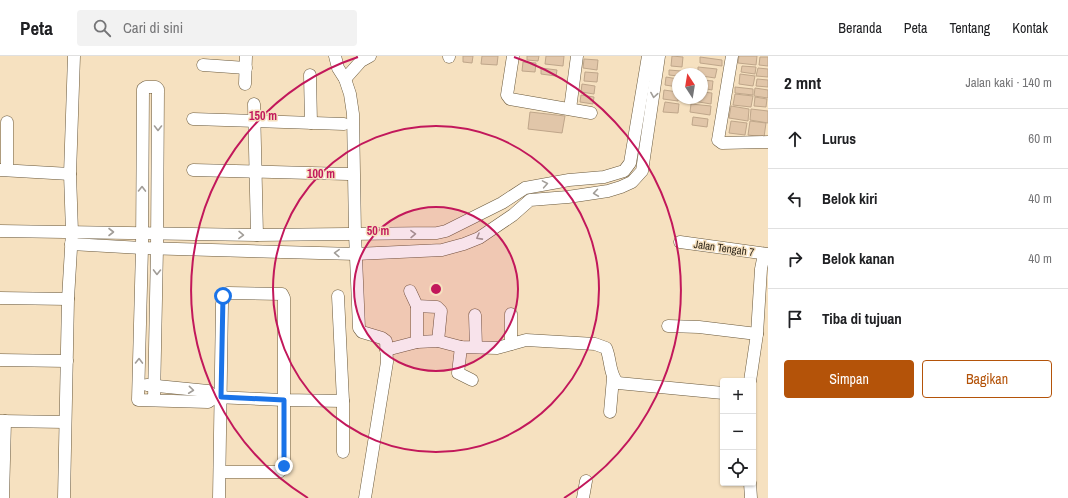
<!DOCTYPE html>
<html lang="id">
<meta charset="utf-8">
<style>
:root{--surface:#fff;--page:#f2f2f2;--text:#202124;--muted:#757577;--line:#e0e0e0;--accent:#b45309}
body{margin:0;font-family:"Archivo Narrow",sans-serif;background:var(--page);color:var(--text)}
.controls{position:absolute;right:12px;bottom:12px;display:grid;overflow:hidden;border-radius:4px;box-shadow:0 1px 3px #0004}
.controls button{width:36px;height:36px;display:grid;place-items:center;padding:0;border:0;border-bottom:1px solid var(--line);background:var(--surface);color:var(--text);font:20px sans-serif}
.compass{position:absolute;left:672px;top:12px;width:36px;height:36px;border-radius:50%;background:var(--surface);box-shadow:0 1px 3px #0004;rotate:348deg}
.stop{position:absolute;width:12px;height:12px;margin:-9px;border:3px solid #1a73e8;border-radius:50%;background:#fff}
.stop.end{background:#1a73e8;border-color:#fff;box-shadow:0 1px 4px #0008}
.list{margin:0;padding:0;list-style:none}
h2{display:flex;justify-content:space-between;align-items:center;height:52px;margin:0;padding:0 16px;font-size:17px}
h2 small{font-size:13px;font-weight:400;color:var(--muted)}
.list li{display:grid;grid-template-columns:26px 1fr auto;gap:12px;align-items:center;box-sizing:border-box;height:60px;padding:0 16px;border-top:1px solid var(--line)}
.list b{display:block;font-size:15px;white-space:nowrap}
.list em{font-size:13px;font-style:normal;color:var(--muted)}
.actions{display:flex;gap:8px;padding:12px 16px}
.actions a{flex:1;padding:9px 0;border:1px solid var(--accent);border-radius:4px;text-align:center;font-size:14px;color:var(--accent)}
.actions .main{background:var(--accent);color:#fff}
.icon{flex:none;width:22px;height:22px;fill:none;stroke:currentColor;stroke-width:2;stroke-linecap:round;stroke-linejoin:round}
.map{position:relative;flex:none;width:768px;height:442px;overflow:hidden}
header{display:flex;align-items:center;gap:24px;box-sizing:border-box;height:56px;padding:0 20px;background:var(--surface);border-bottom:1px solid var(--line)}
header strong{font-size:19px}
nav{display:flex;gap:22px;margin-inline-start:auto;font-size:14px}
.search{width:280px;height:36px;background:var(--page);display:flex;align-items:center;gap:10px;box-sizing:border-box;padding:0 14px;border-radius:4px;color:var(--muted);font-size:15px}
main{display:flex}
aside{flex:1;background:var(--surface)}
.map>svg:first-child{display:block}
.building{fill:#e1c6a9;stroke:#bfa68a}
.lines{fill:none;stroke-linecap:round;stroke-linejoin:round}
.minor-casing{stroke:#69583b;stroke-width:13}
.minor{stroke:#fff;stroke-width:12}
.oneway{stroke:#a19d98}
.route{stroke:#1a73e8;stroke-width:5}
.ring{fill:none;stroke:#c2185b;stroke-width:2}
.labels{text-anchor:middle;stroke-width:3;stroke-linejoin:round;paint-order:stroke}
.street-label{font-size:11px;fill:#2e261a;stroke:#f6e1c0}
.centre{fill:#c2185b;stroke:#f6e1c0;stroke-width:2}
.ring-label{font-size:12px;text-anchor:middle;font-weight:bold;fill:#c2185b;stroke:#f6e1c0;stroke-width:3;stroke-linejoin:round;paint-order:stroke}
</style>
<header>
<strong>Peta</strong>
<div class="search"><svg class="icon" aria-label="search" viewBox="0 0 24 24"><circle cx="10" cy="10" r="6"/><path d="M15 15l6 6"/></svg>Cari di sini</div>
<nav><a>Beranda</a><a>Peta</a><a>Tentang</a><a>Kontak</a></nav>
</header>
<main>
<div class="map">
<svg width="768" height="442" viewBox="0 0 768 442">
<rect width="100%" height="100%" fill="#f6e1c0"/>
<g class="building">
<polygon points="463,0 473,0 472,7 463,6"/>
<polygon points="482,0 498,0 497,9 481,8"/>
<polygon points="527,0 539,0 538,5 527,4"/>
<polygon points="546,0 564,0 563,10 545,8"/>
<polygon points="672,0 683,1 682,11 671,10"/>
<polygon points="739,0 757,0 756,9 738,7"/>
<polygon points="700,1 722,4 722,10 700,7"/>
<polygon points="760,1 768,1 768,10 759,9"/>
<polygon points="584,3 598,4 597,14 583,12"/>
<polygon points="523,6 536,7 535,16 522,15"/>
<polygon points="742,10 756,11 755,18 741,16"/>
<polygon points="698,11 717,13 715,22 702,20 702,18 698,18"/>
<polygon points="541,12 557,14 556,20 541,18"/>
<polygon points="758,12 768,13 768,21 756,20"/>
<polygon points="669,14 681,15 681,18 678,18 678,20 669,19"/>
<polygon points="585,16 598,17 597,26 584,25"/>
<polygon points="740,18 755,20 753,30 739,28"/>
<polygon points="666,21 678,23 678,31 665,29"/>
<polygon points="757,23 768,24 768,31 756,30"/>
<polygon points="702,24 713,25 712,34 702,32"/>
<polygon points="582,28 595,30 594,38 581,36"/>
<polygon points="735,31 753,33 753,39 735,37"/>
<polygon points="755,32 768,34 768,42 754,40"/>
<polygon points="664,34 678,36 678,45 663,43"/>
<polygon points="702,36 712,37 711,48 693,45 694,42 702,42"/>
<polygon points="735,38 753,40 751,51 733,49"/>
<polygon points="581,39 594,41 593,48 580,46"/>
<polygon points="755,41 767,43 766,51 754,50"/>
<polygon points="665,46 679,48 678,57 663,56"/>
<polygon points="691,48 711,50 710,59 690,56"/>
<polygon points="731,50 749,53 748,65 729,62"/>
<polygon points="751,53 768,55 768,67 750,64"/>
<polygon points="530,56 565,60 562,77 528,73"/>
<polygon points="693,61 708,63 707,71 692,69"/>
<polygon points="731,65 747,67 745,79 729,77"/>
<polygon points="750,65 766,67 764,81 748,79"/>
</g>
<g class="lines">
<g class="minor-casing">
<g id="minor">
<polyline points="335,0 338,12 345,23 350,38 353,58 355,178 359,272 362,276 382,282 386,285 387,306 365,442"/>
<polyline points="513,0 507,39 510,43 591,57"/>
<polyline points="732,0 718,84 722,87 768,86"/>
<polyline points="449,1 449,0"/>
<polyline points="203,9 246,12"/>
<polyline points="310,19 311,67"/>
<polyline points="345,23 361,5 370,0"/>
<polyline points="245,28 246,0"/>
<polyline points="254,48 257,179"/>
<polyline points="570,53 577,0"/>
<polyline points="193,63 344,68"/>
<polyline points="7,66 7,114"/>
<polyline points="0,114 70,118"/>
<polyline points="193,114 348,118"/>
<polyline points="0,175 257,179 437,177 446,175 502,147 525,132 569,124 604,121 624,115 630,107 648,0"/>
<polyline points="680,186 768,198"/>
<polyline points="71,188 142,192 356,198 442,194 464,188 479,182 513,159 530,144 568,141 608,135 621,131 632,126 642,115 659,0"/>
<polyline points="410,235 417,250 437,251 441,255 438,285"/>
<polyline points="338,240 343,345 343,396"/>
<polyline points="0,242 68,243"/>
<polyline points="417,250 417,286"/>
<polyline points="475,259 476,291"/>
<polyline points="668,270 699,271 757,278"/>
<polyline points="511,288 511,258"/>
<polyline points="461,291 458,317 472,324"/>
<path d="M386,294L417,286L438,285L461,291L497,292L526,284L595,288L606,292C611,303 609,319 618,327L723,337"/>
<polyline points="0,304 67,305"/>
<polyline points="750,325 757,278 761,213 764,198"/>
<polyline points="147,329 208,335 214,341 284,344 343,345"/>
<polyline points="154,344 157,192 158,33 156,31 146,31 143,33 142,192 138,344 208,346 211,344 214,341"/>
<polyline points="610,356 613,322"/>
<polyline points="0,365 65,366"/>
<polyline points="750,427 751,442"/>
<polyline points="3,442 5,365"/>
<polyline points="64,442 68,243 72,176 70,118 74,0"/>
<polyline points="219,442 222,248 223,241 228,237 282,238 284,242 284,412 279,416 220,416"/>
<polyline points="583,442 586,425"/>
</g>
</g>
<use href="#minor" class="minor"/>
</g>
<defs><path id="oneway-chevron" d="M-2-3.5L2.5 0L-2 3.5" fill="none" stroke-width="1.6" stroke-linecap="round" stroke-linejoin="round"/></defs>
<g class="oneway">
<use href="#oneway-chevron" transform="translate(654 39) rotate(99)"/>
<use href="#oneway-chevron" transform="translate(158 72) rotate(90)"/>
<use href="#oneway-chevron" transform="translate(545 128) rotate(-10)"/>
<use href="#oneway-chevron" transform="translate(142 133) rotate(-89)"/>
<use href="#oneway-chevron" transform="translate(596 137) rotate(172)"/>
<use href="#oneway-chevron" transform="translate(111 176)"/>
<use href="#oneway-chevron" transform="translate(413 178) rotate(-1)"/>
<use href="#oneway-chevron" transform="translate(241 179) rotate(1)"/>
<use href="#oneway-chevron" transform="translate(479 181) rotate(151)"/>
<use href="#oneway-chevron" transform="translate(337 197) rotate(-178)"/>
<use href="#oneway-chevron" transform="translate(157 216) rotate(91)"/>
<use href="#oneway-chevron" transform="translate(139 305) rotate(-89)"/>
<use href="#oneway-chevron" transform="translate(191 334) rotate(6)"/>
</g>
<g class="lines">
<polyline class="route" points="223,240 221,341 284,344 284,410"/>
</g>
<circle cx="436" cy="233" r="82" fill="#c2185b" fill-opacity=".12"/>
<g class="ring">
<circle cx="436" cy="233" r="82"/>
<circle cx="436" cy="233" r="163"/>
<path d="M308 442A245 245 0 0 1 358 1M514 1A245 245 0 0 1 564 442"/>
</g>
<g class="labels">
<g class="street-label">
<text transform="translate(724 192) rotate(8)" y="4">Jalan Tengah 7</text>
</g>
</g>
<circle cx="436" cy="233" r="6" class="centre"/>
<g class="ring-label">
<text x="263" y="64">150 m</text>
<text x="321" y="122">100 m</text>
<text x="378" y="179">50 m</text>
</g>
</svg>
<div class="controls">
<button>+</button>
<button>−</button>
<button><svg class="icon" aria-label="locate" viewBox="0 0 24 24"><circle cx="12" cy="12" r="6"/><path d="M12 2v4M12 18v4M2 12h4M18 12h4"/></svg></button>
</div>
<svg class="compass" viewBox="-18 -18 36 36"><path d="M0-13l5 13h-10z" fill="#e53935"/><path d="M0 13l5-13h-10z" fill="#757577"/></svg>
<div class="stop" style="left:223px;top:240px"></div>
<div class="stop end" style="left:284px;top:410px"></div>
</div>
<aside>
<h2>2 mnt<small>Jalan kaki · 140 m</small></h2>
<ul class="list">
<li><svg class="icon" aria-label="ahead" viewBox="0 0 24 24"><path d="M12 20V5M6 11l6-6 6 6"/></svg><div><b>Lurus</b></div><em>60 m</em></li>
<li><svg class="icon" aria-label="left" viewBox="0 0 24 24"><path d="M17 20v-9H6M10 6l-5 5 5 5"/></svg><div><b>Belok kiri</b></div><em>40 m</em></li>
<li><svg class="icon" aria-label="right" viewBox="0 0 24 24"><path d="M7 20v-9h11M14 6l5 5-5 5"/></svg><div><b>Belok kanan</b></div><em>40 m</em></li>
<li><svg class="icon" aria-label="arrive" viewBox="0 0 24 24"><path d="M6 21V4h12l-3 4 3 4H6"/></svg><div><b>Tiba di tujuan</b></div></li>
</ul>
<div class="actions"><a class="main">Simpan</a><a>Bagikan</a></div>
</aside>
</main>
